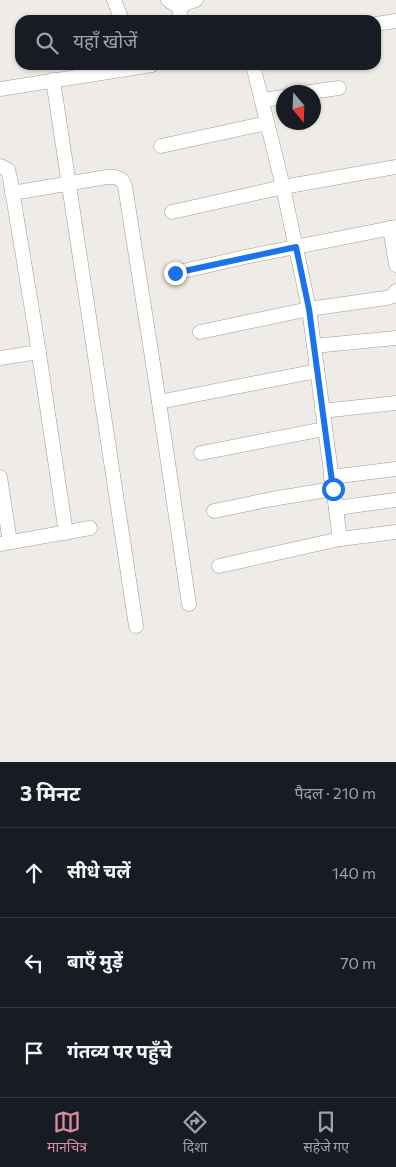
<!DOCTYPE html>
<html lang="hi">
<meta charset="utf-8">
<style>
:root{--surface:#171b24;--page:#242831;--text:#f1f3f6;--muted:#9ea1a6;--line:#363941;--accent:#da8d9c}
body{margin:0;font-family:Commissioner,"Noto Sans Devanagari",sans-serif;background:var(--page);color:var(--text)}
.compass{position:absolute;left:276px;top:85px;width:45px;height:45px;border-radius:50%;background:var(--surface);box-shadow:0 1px 4px #0004;rotate:161deg}
.stop{position:absolute;width:15px;height:15px;margin:-11px;border:4px solid #1a73e8;border-radius:50%;background:#fff}
.stop.end{background:#1a73e8;border-color:#fff;box-shadow:0 1px 5px #0008}
.list{margin:0;padding:0;list-style:none}
h2{display:flex;justify-content:space-between;align-items:center;height:65px;margin:0;padding:0 20px;font-size:21px}
h2 small{font-size:16px;font-weight:400;color:var(--muted)}
.list li{display:grid;grid-template-columns:32px 1fr auto;gap:15px;align-items:center;box-sizing:border-box;height:90px;padding:0 20px;border-top:1px solid var(--line)}
.list b{display:block;font-size:19px;white-space:nowrap}
.list em{font-size:16px;font-style:normal;color:var(--muted)}
.icon{flex:none;width:28px;height:28px;fill:none;stroke:currentColor;stroke-width:2;stroke-linecap:round;stroke-linejoin:round}
.map{position:relative;flex:none;width:396px;height:762px;overflow:hidden}
.search{position:absolute;background:var(--surface);box-shadow:0 1px 4px #0004;left:15px;right:15px;top:15px;height:55px;display:flex;align-items:center;gap:12px;box-sizing:border-box;padding:0 18px;border-radius:15px;color:var(--muted);font-size:19px}
.sheet{height:335px;background:var(--surface)}
nav{display:flex;justify-content:space-around;align-items:center;box-sizing:border-box;height:70px;border-top:1px solid var(--line);background:var(--surface);font-size:14px;color:var(--muted)}
nav a{display:grid;justify-items:center;gap:2px}
nav .on{color:var(--accent)}
.map>svg:first-child{display:block}
.lines{fill:none;stroke-linecap:round;stroke-linejoin:round}
.minor-casing{stroke:#9c9c9c;stroke-width:15}
.minor{stroke:#fff;stroke-width:14}
.route{stroke:#1a73e8;stroke-width:6}
</style>
<div class="map">
<svg width="396" height="762" viewBox="0 0 396 762">
<rect width="100%" height="100%" fill="#efebe6"/>
<g class="lines">
<g class="minor-casing">
<g id="minor">
<polyline points="114,0 122,20"/>
<polyline points="168,0 180,8"/>
<polyline points="180,20 180,8 186,3 196,0"/>
<polyline points="376,24 396,21"/>
<polyline points="253,65 283,187 309,309 340,539"/>
<polyline points="53,80 136,626"/>
<polyline points="0,89 152,65"/>
<polyline points="309,92 339,88"/>
<polyline points="262,100 284,97"/>
<polyline points="161,146 267,123"/>
<polyline points="0,166 8,170 10,178 36,334 66,533"/>
<polyline points="12,193 107,177 115,177 122,180 125,186 159,402 189,604"/>
<polyline points="172,212 283,187 396,167"/>
<polyline points="390,228 396,265"/>
<polyline points="175,273 245,257 396,227"/>
<polyline points="200,332 309,309 386,298 393,296 396,291"/>
<polyline points="314,346 396,338"/>
<polyline points="0,358 39,352"/>
<polyline points="159,402 317,371"/>
<polyline points="322,411 396,403"/>
<polyline points="201,453 324,429"/>
<polyline points="0,477 10,542"/>
<polyline points="331,477 396,469"/>
<polyline points="336,508 396,500"/>
<polyline points="214,511 272,499 333,489"/>
<polyline points="0,544 90,528"/>
<polyline points="219,566 340,539 396,532"/>
</g>
</g>
<use href="#minor" class="minor"/>
</g>
<g class="lines">
<polyline class="route" points="175,273 296,247 309,309 333,489"/>
</g>
</svg>
<svg class="compass" viewBox="-18 -18 36 36"><path d="M0-13l5 13h-10z" fill="#e53935"/><path d="M0 13l5-13h-10z" fill="#9ea1a6"/></svg>
<div class="stop" style="left:333px;top:489px"></div>
<div class="stop end" style="left:175px;top:273px"></div>
<div class="search"><svg class="icon" aria-label="search" viewBox="0 0 24 24"><circle cx="10" cy="10" r="6"/><path d="M15 15l6 6"/></svg>यहाँ खोजें</div>
</div>
<section class="sheet">
<h2>3 मिनट<small>पैदल · 210 m</small></h2>
<ul class="list">
<li><svg class="icon" aria-label="ahead" viewBox="0 0 24 24"><path d="M12 20V5M6 11l6-6 6 6"/></svg><div><b>सीधे चलें</b></div><em>140 m</em></li>
<li><svg class="icon" aria-label="left" viewBox="0 0 24 24"><path d="M17 20v-9H6M10 6l-5 5 5 5"/></svg><div><b>बाएँ मुड़ें</b></div><em>70 m</em></li>
<li><svg class="icon" aria-label="arrive" viewBox="0 0 24 24"><path d="M6 21V4h12l-3 4 3 4H6"/></svg><div><b>गंतव्य पर पहुँचे</b></div></li>
</ul>
</section>
<nav>
<a class="on"><svg class="icon" aria-label="map" viewBox="0 0 24 24"><path d="M3 6l6-2 6 2 6-2v14l-6 2-6-2-6 2zM9 4v14M15 6v14"/></svg>मानचित्र</a>
<a><svg class="icon" aria-label="directions" viewBox="0 0 24 24"><path d="M12 3l9 9-9 9-9-9zM9 14v-3h6M13 9l2 2-2 2"/></svg>दिशा</a>
<a><svg class="icon" aria-label="saved" viewBox="0 0 24 24"><path d="M7 4h10v16l-5-4-5 4z"/></svg>सहेजे गए</a>
</nav>
